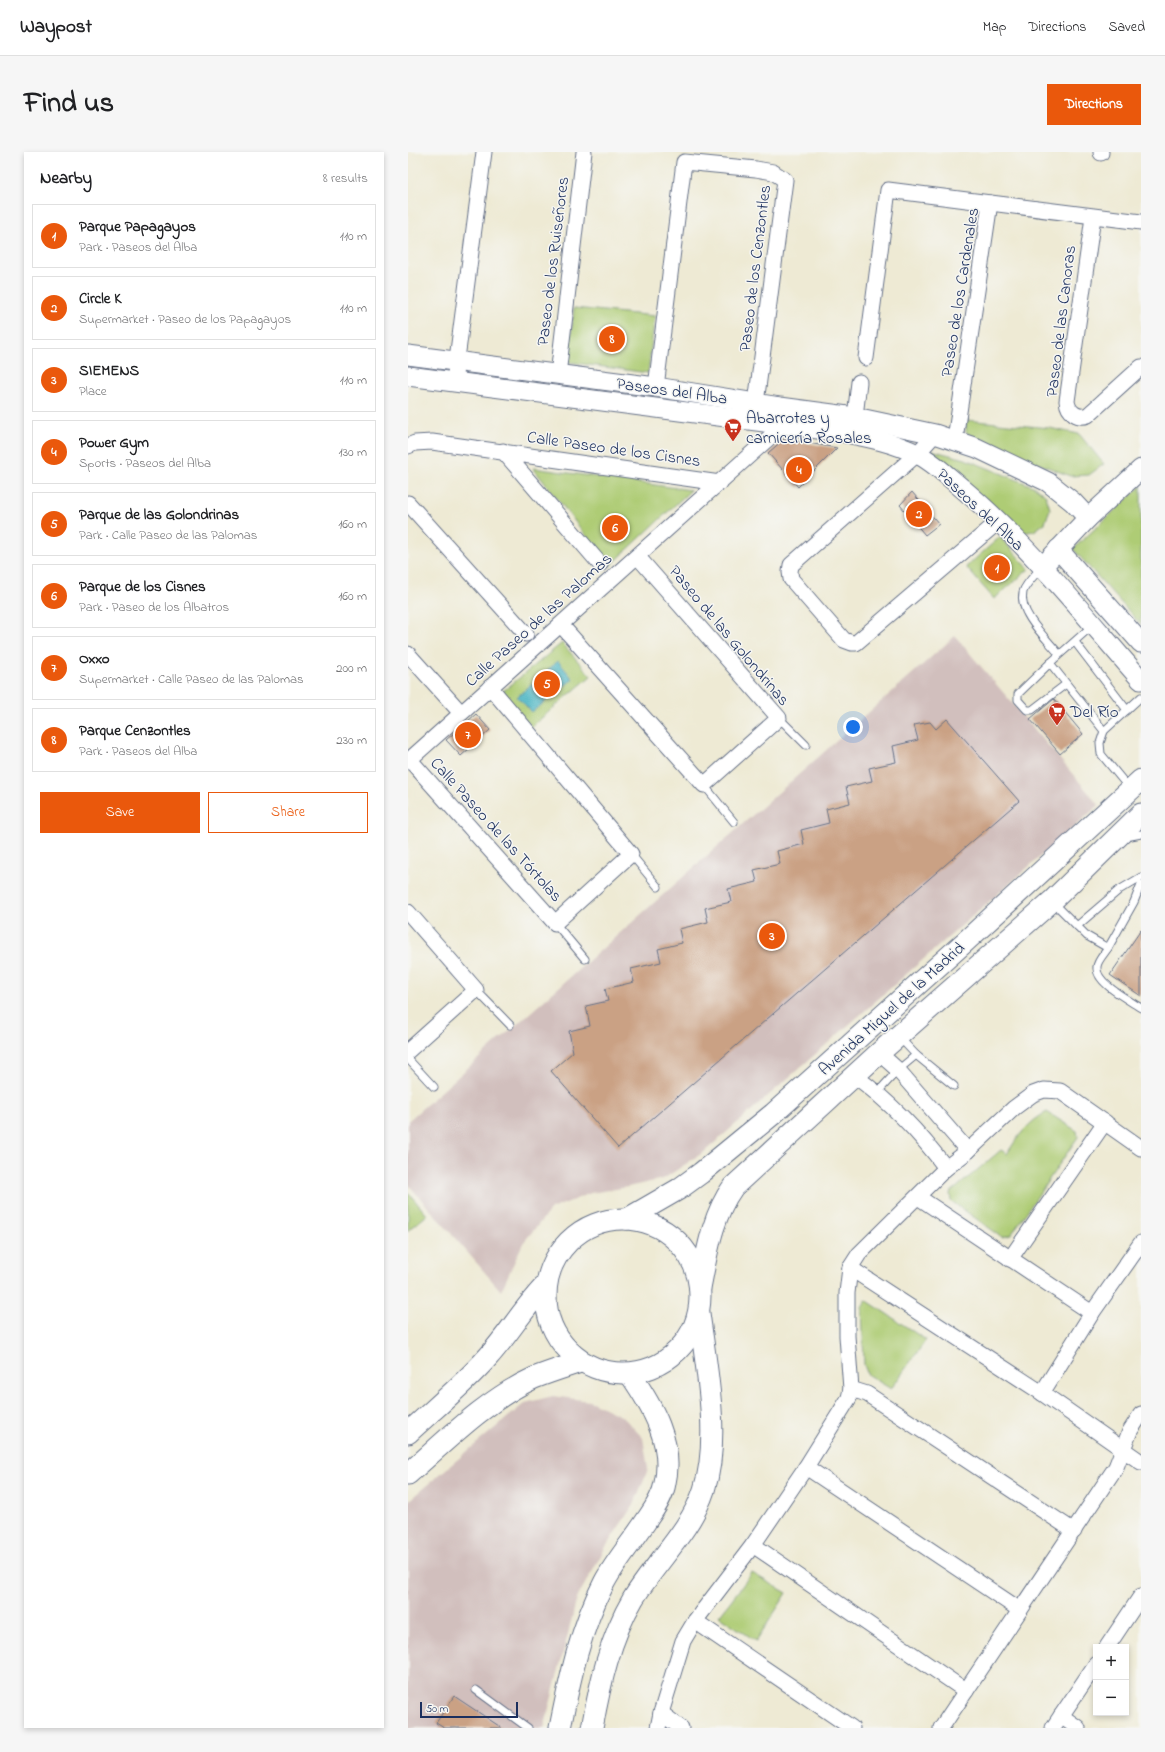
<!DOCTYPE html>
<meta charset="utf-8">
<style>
:root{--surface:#fff;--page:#f6f6f6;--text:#202124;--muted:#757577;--line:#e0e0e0;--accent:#ea580c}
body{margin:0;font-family:"Indie Flower",sans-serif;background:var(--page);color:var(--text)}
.controls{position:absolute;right:12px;bottom:12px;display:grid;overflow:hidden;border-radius:0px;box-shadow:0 2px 6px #0003}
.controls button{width:36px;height:36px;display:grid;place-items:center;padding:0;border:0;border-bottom:1px solid var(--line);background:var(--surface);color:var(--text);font:20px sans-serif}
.scale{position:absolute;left:12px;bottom:10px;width:98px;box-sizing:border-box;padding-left:4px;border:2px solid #1b2f5e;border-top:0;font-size:11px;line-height:14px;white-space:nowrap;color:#1b2f5e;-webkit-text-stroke:3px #f6f6f2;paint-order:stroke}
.you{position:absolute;left:445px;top:575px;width:14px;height:14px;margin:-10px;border:3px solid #fff;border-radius:50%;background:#1a73e8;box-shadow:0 0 0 6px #1a73e833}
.badge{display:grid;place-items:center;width:26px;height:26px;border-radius:50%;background:var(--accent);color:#fff;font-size:13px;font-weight:700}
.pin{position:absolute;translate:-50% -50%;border:2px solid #fff;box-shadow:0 1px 4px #0006}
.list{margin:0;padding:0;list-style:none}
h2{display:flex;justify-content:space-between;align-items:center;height:52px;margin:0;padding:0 16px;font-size:17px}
h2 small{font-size:13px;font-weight:400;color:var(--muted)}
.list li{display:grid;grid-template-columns:26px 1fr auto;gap:12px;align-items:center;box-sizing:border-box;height:64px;margin:0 8px 8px;padding:0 8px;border:1px solid var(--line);border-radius:0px}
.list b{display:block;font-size:15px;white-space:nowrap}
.list p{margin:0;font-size:13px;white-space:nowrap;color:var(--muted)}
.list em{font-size:13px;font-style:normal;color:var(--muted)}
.actions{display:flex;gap:8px;padding:12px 16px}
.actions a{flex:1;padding:9px 0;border:1px solid var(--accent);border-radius:0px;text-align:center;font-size:14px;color:var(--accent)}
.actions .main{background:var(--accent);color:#fff}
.map{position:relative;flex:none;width:733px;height:1576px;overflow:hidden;border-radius:0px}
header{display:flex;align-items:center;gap:24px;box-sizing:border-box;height:56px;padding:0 20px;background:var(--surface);border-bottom:1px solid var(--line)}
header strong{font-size:19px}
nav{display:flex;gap:22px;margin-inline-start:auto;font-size:14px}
.intro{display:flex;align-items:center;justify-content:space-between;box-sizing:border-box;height:96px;padding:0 24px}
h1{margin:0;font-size:28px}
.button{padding:10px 18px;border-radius:0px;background:var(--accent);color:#fff;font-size:14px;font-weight:700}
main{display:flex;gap:24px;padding:0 24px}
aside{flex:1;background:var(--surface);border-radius:0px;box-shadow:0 2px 6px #0003}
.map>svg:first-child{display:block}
.industrial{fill:#d1bfbd}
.green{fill:#aecc74;stroke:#647e69}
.water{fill:#46b4c2;stroke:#307290}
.building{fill:#caa184}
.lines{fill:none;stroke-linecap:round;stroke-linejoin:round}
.service-casing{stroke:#657087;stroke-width:9}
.minor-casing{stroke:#657087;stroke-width:17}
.tertiary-casing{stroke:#657087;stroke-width:21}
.secondary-casing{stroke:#657087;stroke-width:23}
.service{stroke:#fff;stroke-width:7}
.minor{stroke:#fff;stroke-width:15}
.tertiary{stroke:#fff;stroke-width:19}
.secondary{stroke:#fff;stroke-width:21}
.labels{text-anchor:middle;stroke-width:3;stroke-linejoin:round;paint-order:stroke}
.street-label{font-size:17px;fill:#1b2f5e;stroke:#f6f6f2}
.poi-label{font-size:17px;fill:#1b2f5e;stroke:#f6f6f2;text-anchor:start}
</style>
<header>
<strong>Waypost</strong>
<nav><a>Map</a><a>Directions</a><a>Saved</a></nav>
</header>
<div class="intro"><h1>Find us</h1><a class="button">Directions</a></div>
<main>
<aside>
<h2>Nearby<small>8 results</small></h2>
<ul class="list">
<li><span class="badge">1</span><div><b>Parque Papagayos</b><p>Park · Paseos del Alba</p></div><em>110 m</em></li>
<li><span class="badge">2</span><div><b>Circle K</b><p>Supermarket · Paseo de los Papagayos</p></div><em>110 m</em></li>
<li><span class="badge">3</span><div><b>SIEMENS</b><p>Place</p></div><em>110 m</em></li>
<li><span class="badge">4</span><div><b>Power Gym</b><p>Sports · Paseos del Alba</p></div><em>130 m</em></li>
<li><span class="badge">5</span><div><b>Parque de las Golondrinas</b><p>Park · Calle Paseo de las Palomas</p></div><em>160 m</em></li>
<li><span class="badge">6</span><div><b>Parque de los Cisnes</b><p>Park · Paseo de los Albatros</p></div><em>160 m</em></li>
<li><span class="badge">7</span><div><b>Oxxo</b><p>Supermarket · Calle Paseo de las Palomas</p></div><em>200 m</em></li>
<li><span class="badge">8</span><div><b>Parque Cenzontles</b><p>Park · Paseos del Alba</p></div><em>230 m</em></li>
</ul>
<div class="actions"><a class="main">Save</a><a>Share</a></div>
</aside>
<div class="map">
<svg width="733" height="1576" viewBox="0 0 733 1576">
<rect width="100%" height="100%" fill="#f6f6f2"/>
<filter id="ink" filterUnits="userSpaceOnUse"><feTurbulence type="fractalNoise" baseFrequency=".025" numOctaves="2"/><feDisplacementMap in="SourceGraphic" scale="8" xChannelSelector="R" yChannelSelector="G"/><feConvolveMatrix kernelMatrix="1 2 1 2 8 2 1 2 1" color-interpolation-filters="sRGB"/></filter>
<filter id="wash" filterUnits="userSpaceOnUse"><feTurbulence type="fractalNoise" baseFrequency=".012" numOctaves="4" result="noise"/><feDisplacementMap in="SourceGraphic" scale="16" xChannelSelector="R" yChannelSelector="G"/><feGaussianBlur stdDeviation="0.9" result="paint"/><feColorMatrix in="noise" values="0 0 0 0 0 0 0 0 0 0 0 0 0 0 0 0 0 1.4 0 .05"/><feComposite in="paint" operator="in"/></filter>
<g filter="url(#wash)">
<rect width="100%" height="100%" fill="#eeead4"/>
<g class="industrial">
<polygon points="547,484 691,653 296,1000 255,1027 220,1035 183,1041 143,1057 115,1091 93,1139 0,1032 0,969"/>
<polygon points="145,1244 182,1249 215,1265 235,1286 240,1317 226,1352 197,1396 169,1446 136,1576 0,1576 0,1349 117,1251"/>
</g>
<g class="green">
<polygon points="166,156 247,164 240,221 160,210"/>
<polygon points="558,268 641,276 671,282 696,312 681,323 662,324 565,286 558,280"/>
<polygon points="523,298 557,307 627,335 638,344 642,357 637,371 626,379 614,381 520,303"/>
<polygon points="125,316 283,338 202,414"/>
<polygon points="733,334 733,473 665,397"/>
<polygon points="592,385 621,417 586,447 558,415"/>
<polygon points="154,491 183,524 123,575 94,540"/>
<path d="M639,960L669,979L670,985L603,1083L594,1085L543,1049L542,1041L593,998L599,1002C609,985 621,969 639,960Z"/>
<polygon points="0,1040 19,1063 0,1079"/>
<polygon points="458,1148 518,1188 483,1237 460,1223 456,1213 454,1155"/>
<polygon points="344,1421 379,1441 348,1489 311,1464"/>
</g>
<polygon class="water" points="150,509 165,527 124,560 109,545"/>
<g id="blocks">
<g class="building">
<polygon points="376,287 429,296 390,335 360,301"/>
<polygon points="504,340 531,372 517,383 492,353"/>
<polygon points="646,547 675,582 652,602 622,567"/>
<polygon points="68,562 82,578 53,604 38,588"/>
<polygon points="539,567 611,649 210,996 143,919 165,900 161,879 182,874 178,854 200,849 197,837 226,830 223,817 253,810 250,797 274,791 271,777 300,770 297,756 323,750 320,737 349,730 346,718 372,712 369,699 396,692 393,678 421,671 418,657 442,651 438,635 464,629 461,616 488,610 485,594 510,588 506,573 522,570 528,577"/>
<polygon points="733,778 733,844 702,823"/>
<polygon points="46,1544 94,1576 36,1576 28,1571"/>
</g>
</g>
</g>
<g filter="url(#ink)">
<use href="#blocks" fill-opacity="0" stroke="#657087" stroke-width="1"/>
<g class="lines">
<g class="service-casing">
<g id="service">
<path d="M633,416C628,422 617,432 615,440C610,461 639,487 651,502"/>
<polyline points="685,473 642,511 696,579 692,591 693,602 721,636"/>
<polyline points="667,490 719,558"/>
<polyline points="642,511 610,542 610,548 619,558 624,558 658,532"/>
<polyline points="371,566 398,593"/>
<polyline points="696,579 733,545"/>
<polyline points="296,633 326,670"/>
<polyline points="718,685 733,682"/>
<polyline points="223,702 250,735"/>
<polyline points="646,751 669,774 711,738 733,725"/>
<polyline points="147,771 177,807"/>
<path d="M669,774L679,784L700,796C697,801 689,809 689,815C687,831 721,848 733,856"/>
<polyline points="700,796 726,750 733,732"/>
<polyline points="68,838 102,873"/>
<polyline points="492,886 508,903"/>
<polyline points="0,907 26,935"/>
<polyline points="469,941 490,918 508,903 546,934"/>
<polyline points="68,1538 120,1576"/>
</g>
</g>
<g class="minor-casing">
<g id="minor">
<polyline points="693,0 693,1"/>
<path d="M685,65L659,249C660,260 670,267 680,263L733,215"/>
<polyline points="458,206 480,38 733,70"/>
<polyline points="150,223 176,0"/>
<polyline points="46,230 76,0"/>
<polyline points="248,235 276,10 348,17 365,20 377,28 348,251"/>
<polyline points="447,265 451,230"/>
<polyline points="527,282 509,302 383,413 382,420 383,427 436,488 444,491 448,491 591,369"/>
<polyline points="547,287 582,51"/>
<polyline points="0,294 7,291 24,290 312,331"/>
<polyline points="95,299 192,412"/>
<polyline points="0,351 118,482"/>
<polyline points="153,473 296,633 371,566 230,405"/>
<polyline points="0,502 53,561"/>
<polyline points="2,608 147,771 223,702 82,535"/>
<polyline points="0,609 381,268"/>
<polyline points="0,760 68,838 0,899"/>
<polyline points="471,901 490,918 560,999"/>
<path d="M447,924C482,950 512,981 538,1016"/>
<polyline points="510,1045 684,1161"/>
<polyline points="602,1107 697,970"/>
<polyline points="442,1116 634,1241 733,1310"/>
<polyline points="443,1237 459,1242 666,1379"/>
<polyline points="634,1241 684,1161 733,1091"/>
<polyline points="398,1315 345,1393 558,1539"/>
<polyline points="612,1458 398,1315 441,1246 443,1237 439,1184 439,1141 442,1116 451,1102 538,1016 560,999 606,956 625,942 636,938 652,939 733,996"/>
<polyline points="287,1469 444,1576"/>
<polyline points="699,1495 733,1444"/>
<polyline points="253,1561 273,1576"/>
<polyline points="653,1564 670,1576"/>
<polyline points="250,1576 253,1561 275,1489 287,1469 345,1393"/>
<polyline points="533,1576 708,1315 722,1279 733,1262"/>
<polyline points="645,1576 688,1512"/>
</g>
</g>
<g class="tertiary-casing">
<g id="tertiary">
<polyline points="0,203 248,235 372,255 447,265 527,282 569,296 640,330 665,350 680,366"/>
<path d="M0,224L433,280C458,285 485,290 509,302C526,310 540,325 555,337C621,393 676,463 733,528"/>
<polyline points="650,397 733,491"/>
<polyline points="634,415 680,366 733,317"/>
</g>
</g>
<g class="secondary-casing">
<g id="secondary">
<circle cx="215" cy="1144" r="77"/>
<polyline points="219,1067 271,1037 293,1021 365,962 558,789 733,628"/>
<path d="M292,1136C299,1101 304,1064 325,1035L471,901L644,749L733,662"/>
<path d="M0,1281C27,1256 56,1232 80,1205C101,1182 116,1155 138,1133"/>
<path d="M0,1322C39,1288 78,1248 126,1226C141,1220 157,1215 172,1210"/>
<path d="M152,1576C162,1527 172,1477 196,1431C208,1408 226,1388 240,1366C247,1356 255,1344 257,1331C266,1291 244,1254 222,1222"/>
<path d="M184,1576C192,1532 202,1486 225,1447C247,1411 283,1378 296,1338C313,1286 298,1214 291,1161"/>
</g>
</g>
<use href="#service" class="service"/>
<use href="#minor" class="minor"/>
<use href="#tertiary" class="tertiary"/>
<use href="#secondary" class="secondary"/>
</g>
</g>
<defs>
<g id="supermarket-pin" transform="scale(0.9)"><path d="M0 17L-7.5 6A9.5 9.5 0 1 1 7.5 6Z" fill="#c8321e" stroke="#f6f6f2"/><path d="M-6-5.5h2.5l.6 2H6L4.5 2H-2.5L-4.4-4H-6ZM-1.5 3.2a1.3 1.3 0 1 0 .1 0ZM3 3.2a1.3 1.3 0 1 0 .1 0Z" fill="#fff"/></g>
</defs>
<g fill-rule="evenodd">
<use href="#supermarket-pin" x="325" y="275"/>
<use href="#supermarket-pin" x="649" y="559"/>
</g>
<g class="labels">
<g class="street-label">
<text transform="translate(144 109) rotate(-83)" y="6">Paseo de los Ruiseñores</text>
<text transform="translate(346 116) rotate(-83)" y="6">Paseo de los Cenzontles</text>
<text transform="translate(551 140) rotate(-81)" y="6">Paseo de los Cardenales</text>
<text transform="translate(652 169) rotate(-83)" y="6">Paseo de las Canoras</text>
<text transform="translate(264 238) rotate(8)" y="6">Paseos del Alba</text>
<text transform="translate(206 296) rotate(8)" y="6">Calle Paseo de los Cisnes</text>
<text transform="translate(573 357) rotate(43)" y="6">Paseos del Alba</text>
<text transform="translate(130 467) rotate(-42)" y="6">Calle Paseo de las Palomas</text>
<text transform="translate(322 483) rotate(50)" y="6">Paseo de las Golondrinas</text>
<text transform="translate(89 677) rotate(48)" y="6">Calle Paseo de las Tórtolas</text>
<text transform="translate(483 856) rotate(-42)" y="6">Avenida Miguel de la Madrid</text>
</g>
<g class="poi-label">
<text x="338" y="271">Abarrotes y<tspan x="338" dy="20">carnicería Rosales</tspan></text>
<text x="662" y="565">Del Río</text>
</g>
</g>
</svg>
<div class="controls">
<button>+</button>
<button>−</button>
</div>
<div class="scale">50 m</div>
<div class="you"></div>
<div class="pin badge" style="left:589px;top:416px">1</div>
<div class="pin badge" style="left:511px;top:362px">2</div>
<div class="pin badge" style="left:364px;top:784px">3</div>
<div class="pin badge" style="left:391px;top:318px">4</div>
<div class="pin badge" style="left:139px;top:532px">5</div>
<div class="pin badge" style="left:207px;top:376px">6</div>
<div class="pin badge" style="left:60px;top:583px">7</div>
<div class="pin badge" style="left:204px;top:187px">8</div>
</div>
</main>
